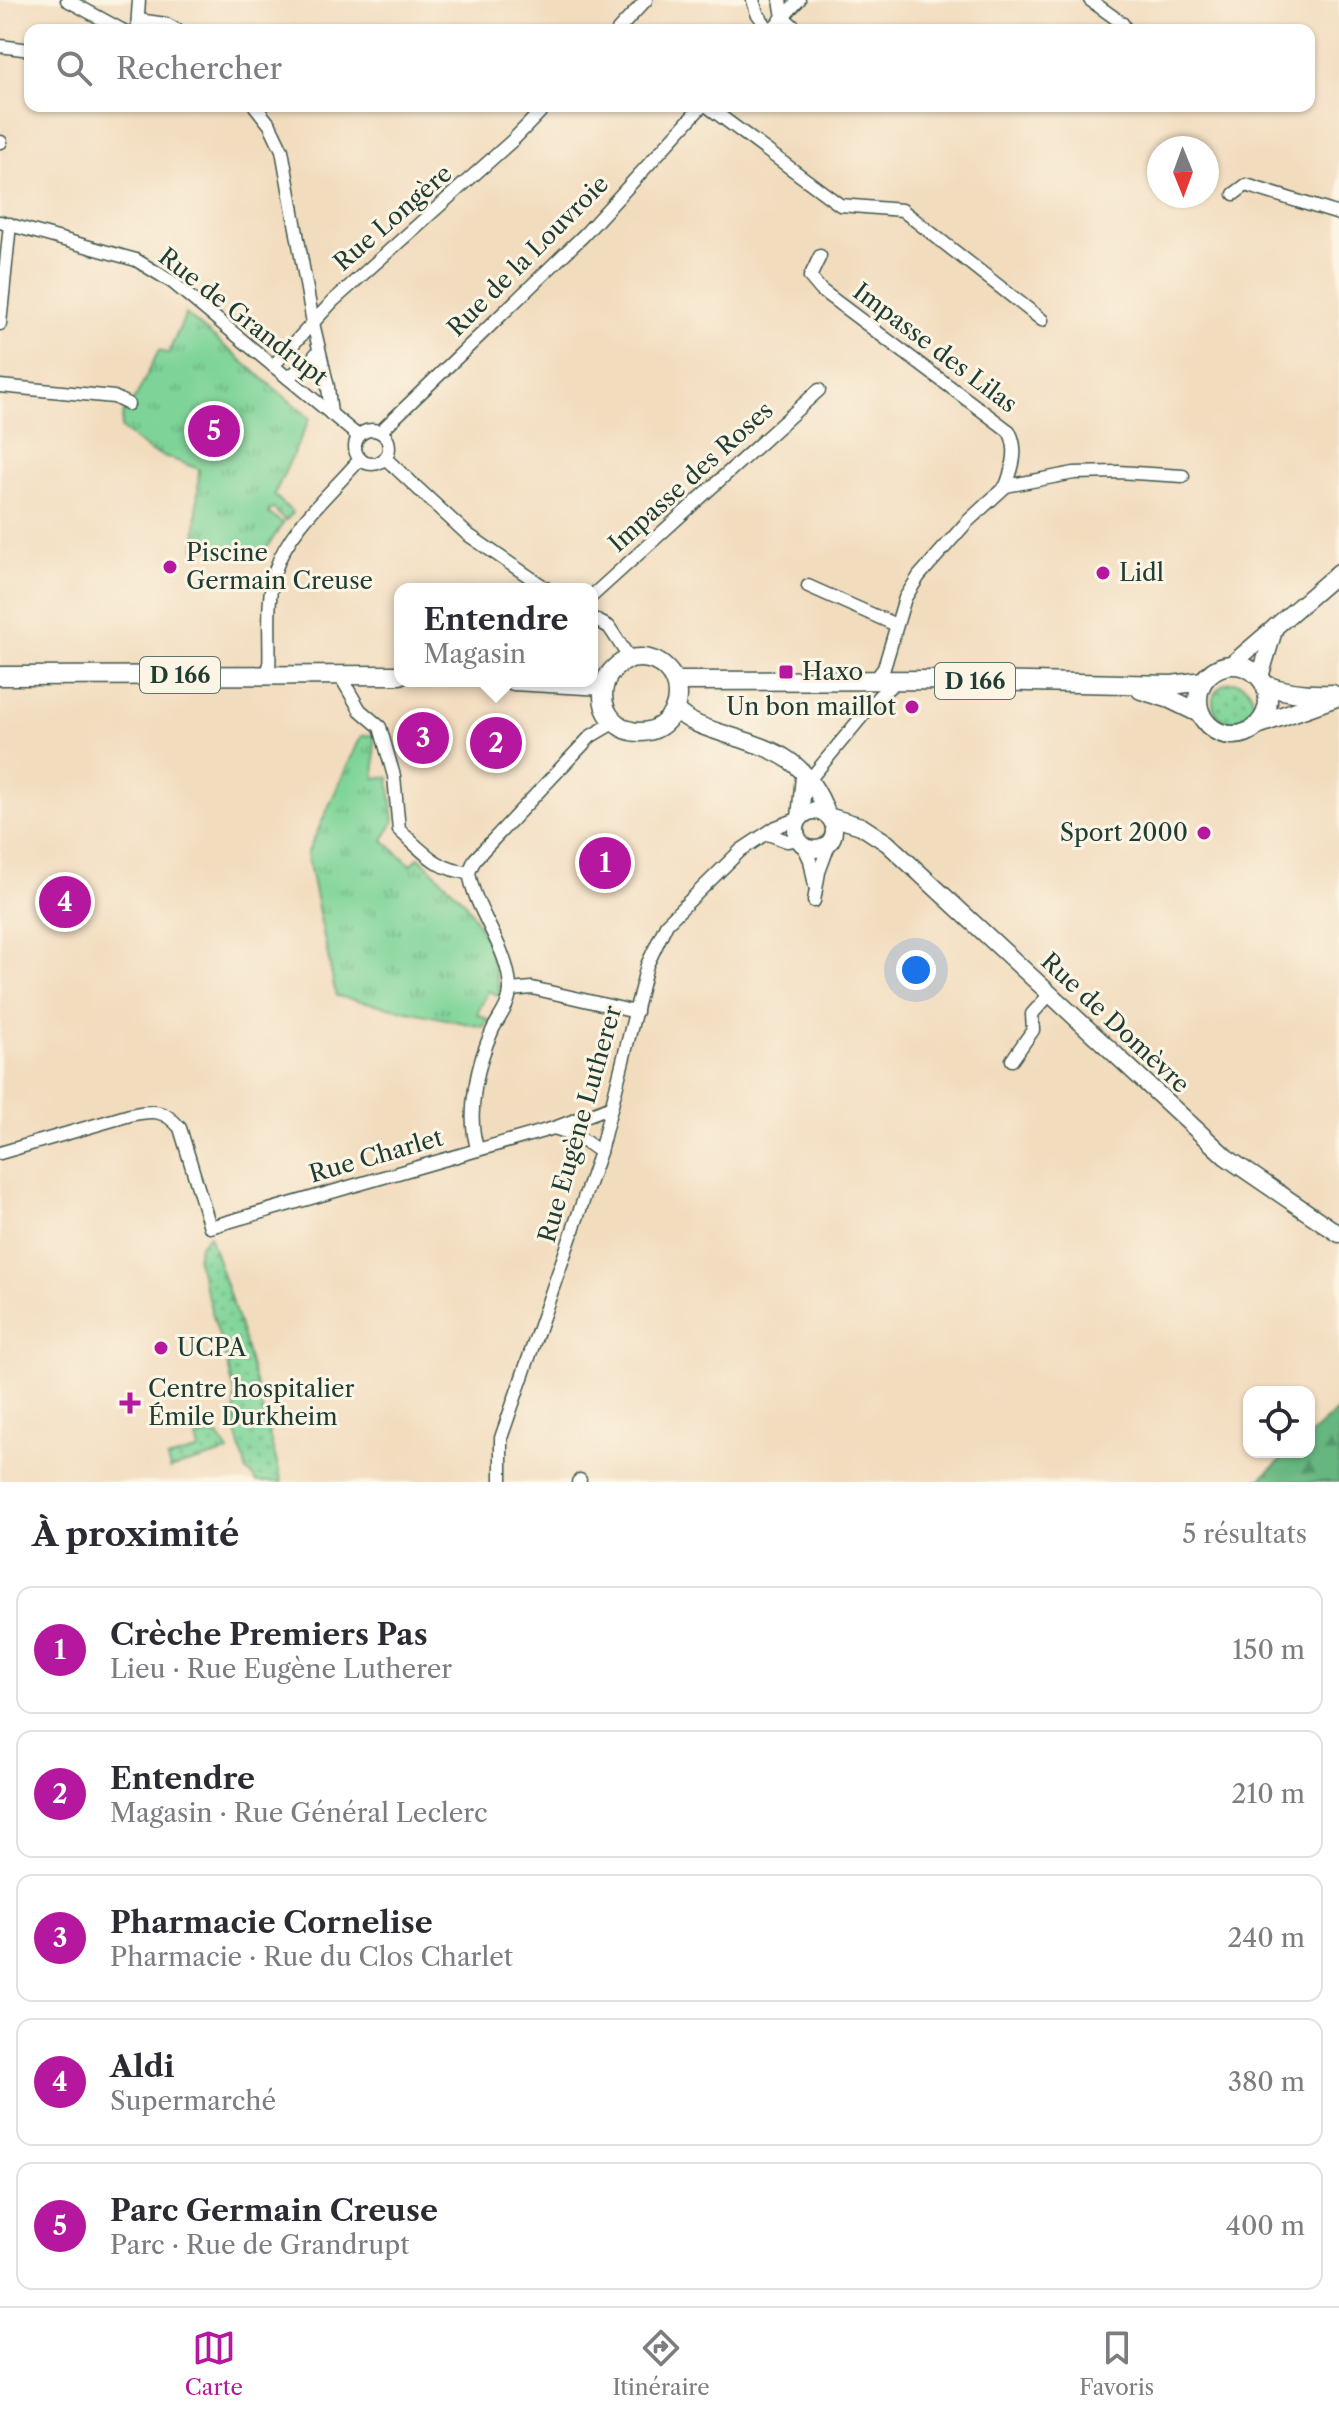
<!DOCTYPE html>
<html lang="fr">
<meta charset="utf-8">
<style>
:root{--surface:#fff;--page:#f2f2f3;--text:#2b2b33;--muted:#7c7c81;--line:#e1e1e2;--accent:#b5179e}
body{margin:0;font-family:"Libre Caslon Text",serif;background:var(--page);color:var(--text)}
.controls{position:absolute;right:24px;bottom:24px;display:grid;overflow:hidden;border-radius:16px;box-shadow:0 2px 6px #0004}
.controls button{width:72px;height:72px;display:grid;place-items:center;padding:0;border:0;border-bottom:2px solid var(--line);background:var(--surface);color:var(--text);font:40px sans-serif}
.compass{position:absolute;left:1147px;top:136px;width:72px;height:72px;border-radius:50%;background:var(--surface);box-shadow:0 2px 6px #0004;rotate:179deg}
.you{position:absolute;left:916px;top:970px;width:28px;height:28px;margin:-20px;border:6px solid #fff;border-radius:50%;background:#1a73e8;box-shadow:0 0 0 12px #1a73e833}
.badge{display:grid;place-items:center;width:52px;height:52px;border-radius:50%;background:var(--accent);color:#fff;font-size:26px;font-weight:700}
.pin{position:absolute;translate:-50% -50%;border:4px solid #fff;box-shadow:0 2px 8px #0006}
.popup{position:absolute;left:394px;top:583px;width:204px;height:104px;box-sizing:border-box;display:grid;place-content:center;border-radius:16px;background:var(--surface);filter:drop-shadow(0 2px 6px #0005);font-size:26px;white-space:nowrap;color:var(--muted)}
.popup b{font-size:30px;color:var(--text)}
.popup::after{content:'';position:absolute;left:50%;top:100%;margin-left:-16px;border:16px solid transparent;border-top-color:var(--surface)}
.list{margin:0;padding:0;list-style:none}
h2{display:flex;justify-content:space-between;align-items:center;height:104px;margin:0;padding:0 32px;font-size:34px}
h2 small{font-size:26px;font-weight:400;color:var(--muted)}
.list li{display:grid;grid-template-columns:52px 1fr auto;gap:24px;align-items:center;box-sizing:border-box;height:128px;margin:0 16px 16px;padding:0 16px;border:2px solid var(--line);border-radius:16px}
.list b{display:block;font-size:30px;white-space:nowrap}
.list p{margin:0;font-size:26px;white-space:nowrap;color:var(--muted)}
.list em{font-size:26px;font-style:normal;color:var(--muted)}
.icon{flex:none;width:44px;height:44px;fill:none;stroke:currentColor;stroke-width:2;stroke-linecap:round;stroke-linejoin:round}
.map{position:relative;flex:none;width:1339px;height:1482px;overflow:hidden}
.search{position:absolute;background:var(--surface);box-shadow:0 2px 6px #0004;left:24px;right:24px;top:24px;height:88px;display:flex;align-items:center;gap:20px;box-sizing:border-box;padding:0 28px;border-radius:16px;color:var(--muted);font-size:30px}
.sheet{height:824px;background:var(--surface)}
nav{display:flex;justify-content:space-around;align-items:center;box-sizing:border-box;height:112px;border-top:2px solid var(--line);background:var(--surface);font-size:22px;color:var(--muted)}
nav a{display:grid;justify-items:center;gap:4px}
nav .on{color:var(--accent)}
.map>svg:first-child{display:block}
.grass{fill:url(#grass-dots);stroke:#4e8866;stroke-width:2}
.forest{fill:url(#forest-firs);stroke:#427a5a;stroke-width:2}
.park{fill:url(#park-tufts);stroke:#4e8866;stroke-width:2}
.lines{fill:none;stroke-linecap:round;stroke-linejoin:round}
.street-casing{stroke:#3f5549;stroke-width:15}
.secondary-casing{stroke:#3f5549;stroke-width:19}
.primary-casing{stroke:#3f5549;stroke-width:21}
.street{stroke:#fff;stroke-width:12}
.secondary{stroke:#fff;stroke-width:16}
.primary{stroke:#fff;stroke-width:18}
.poi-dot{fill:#b5179e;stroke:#fcf5e5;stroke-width:3}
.labels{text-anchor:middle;stroke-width:6;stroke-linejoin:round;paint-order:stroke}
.shield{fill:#fcf5e5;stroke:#617469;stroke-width:2}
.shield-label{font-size:22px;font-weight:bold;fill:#1f3d34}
.street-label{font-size:24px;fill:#1f3d34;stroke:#fcf5e5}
.poi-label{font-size:24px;fill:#1f3d34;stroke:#fcf5e5;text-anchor:start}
</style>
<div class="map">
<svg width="1339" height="1482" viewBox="0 0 1339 1482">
<defs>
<pattern id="grass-dots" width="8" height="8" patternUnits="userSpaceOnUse" patternTransform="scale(2)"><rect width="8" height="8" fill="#7ed498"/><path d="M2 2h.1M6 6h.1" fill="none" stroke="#67ad7d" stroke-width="1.8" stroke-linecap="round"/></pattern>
<pattern id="forest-firs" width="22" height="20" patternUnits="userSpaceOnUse" patternTransform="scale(2)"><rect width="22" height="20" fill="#66b680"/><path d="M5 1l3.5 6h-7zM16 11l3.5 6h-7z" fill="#53956a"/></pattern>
<pattern id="park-tufts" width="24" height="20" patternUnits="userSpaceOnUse" patternTransform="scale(2)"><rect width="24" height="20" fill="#7ed498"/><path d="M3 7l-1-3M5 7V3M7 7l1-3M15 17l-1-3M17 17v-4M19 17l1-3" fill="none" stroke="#67ad7d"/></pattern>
</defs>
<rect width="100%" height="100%" fill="#fcf5e5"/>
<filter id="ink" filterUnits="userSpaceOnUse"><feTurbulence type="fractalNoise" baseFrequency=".0125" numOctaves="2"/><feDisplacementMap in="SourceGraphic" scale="16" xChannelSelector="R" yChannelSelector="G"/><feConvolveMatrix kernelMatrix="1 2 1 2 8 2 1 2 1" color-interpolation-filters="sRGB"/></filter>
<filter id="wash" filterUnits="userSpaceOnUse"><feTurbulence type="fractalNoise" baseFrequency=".006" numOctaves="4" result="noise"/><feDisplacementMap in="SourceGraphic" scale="32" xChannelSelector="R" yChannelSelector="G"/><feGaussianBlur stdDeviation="1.8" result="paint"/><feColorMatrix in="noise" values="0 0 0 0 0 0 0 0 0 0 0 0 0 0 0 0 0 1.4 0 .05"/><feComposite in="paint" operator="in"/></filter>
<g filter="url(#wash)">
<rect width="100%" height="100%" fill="#f2dcbe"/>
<g class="grass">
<circle cx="1233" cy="702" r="20"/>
<polygon points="209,1235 239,1323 282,1482 257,1482 251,1474 247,1472 235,1428 235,1392 197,1260 199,1246"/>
<polygon points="208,1434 218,1436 229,1452 170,1469 167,1459 199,1450 196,1438"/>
</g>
<polygon class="forest" points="1339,1409 1339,1482 1256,1482 1290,1452 1309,1452 1309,1436"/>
<g class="park">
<polygon points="186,314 310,418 274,495 293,513 285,521 273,508 268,513 283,523 265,551 195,548 199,469 150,451 121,429 123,414 137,395 159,350 168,354"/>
<polygon points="374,735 375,778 389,777 394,822 383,840 411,865 419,857 467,904 488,944 501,996 488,991 477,1014 489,1020 483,1027 336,996 307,854 361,736"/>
</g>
</g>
<g filter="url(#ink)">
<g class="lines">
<g class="street-casing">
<g id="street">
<polyline points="67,0 122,30"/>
<polyline points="753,0 757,13 769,30"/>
<polyline points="780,0 783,17"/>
<polyline points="1090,0 1122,23 1126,30"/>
<polyline points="783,17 798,30"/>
<polyline points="138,20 166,24 177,30"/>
<polyline points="137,30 139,0"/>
<polyline points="618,30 646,0"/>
<polyline points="771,30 799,0"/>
<polyline points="0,46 30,50"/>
<polyline points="255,106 270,125 282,150 313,323 328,387 331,414"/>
<polyline points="707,106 840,205 902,210 1042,320"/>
<polyline points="0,142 1,142"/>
<polyline points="1234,194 1246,185 1339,214"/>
<polyline points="0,222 136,260 172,282 358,436"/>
<path d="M820,256L810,277L821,290L1009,431C1019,449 1013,467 1006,486"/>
<polyline points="0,324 10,224"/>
<polyline points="273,366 333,301 513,140 546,106"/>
<polyline points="288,378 312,359 319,350"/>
<polyline points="0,386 114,397 128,404"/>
<circle cx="372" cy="447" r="17"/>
<polyline points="380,432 584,235 702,106"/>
<polyline points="385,458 467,534 547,589"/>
<polyline points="808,586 896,625"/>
<polyline points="592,596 819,390"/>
<polyline points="592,618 609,627 630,659"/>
<path d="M269,674C271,640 265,600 276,568C289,528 333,491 360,459"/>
<path d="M339,674L360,710L380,727L394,776L399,830C420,849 439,872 469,872C475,913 509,947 510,989C510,1004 500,1016 493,1029C478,1061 465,1115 478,1150"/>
<polyline points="875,680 884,668 905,598 919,576 967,522 1006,486 1074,473 1118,472 1183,476"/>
<polyline points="810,779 879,696 898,680"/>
<polyline points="768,834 787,841 798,839"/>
<polyline points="803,845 810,860 815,886"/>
<polyline points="469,872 475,859 591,736 615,722"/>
<polyline points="814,901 819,872 830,842"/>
<polyline points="510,990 532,988 636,1012"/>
<polyline points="1012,1060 1033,1030 1032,1014 1049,995"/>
<polyline points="600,1152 576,1135 554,1128 612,1106"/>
<path d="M0,1153L130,1115C153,1110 164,1109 180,1128L210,1227L554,1128"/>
<polyline points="501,1482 501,1438 600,1152 647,965 667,923 741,850 776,827 800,818"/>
<polyline points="578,1482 580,1480"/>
</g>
</g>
<g class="secondary-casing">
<g id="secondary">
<polyline points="1231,665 1339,572"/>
<polyline points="1260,677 1275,627"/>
<path d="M675,709C689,723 706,728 725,734C779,751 808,760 828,816L861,826L887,843L1226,1157L1339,1234"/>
<circle cx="815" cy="830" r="19"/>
<polyline points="800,818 804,776"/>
</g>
</g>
<g class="primary-casing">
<g id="primary">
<circle cx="640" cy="695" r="37"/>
<circle cx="1233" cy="700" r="35"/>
<polyline points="0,676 400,675"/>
<polyline points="513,681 604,686"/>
<polyline points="675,681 939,680 1172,685 1203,681"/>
<path d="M1265,685C1287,693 1309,695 1332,694"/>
<polyline points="1141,690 1170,699 1201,714"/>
<polyline points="1260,724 1339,696"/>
</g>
</g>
<use href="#street" class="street"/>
<use href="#secondary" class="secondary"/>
<use href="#primary" class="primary"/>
</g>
</g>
<g class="poi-dot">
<circle cx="170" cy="567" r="8"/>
<circle cx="1103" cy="573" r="8"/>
<rect x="778" y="664" width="16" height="16" rx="4"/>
<circle cx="912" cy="707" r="8"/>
<circle cx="1204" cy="833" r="8"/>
<circle cx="161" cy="1348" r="8"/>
<path d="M126 1391h8v8h8v8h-8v8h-8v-8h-8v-8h8z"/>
</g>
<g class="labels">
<g class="shield">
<rect x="140" y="657" width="80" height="36" rx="6"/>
<rect x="935" y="663" width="80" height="36" rx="6"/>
</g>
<g class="shield-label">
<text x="180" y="683">D 166</text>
<text x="975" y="689">D 166</text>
</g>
<g class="street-label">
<text transform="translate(393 218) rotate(-41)" y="8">Rue Longère</text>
<text transform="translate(528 256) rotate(-45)" y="8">Rue de la Louvroie</text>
<text transform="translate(243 317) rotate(38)" y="8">Rue de Grandrupt</text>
<text transform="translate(935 348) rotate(37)" y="8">Impasse des Lilas</text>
<text transform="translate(691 477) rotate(-42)" y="8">Impasse des Roses</text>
<text transform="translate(1115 1023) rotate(43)" y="8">Rue de Domèvre</text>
<text transform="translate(580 1124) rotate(-74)" y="8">Rue Eugène Lutherer</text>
<text transform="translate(376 1156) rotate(-16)" y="8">Rue Charlet</text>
</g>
<g class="poi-label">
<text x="186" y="561">Piscine<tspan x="186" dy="28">Germain Creuse</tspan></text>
<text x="1119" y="581">Lidl</text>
<text x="802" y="680">Haxo</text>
<text x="896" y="715" text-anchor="end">Un bon maillot</text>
<text x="1188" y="841" text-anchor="end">Sport 2000</text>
<text x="177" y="1356">UCPA</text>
<text x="148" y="1397">Centre hospitalier<tspan x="148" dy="28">Émile Durkheim</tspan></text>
</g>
</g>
</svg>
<div class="controls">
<button><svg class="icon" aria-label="locate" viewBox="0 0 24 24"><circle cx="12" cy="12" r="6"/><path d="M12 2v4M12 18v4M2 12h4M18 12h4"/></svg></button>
</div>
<svg class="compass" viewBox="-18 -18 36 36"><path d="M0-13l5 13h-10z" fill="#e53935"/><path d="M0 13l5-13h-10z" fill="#7c7c81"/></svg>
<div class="you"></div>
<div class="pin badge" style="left:605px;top:863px">1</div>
<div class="pin badge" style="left:496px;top:743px">2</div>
<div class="popup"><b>Entendre</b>Magasin</div>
<div class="pin badge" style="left:423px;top:738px">3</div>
<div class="pin badge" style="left:65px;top:902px">4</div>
<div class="pin badge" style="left:214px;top:431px">5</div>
<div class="search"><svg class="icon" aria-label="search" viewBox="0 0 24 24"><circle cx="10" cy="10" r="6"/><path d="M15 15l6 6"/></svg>Rechercher</div>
</div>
<section class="sheet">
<h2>À proximité<small>5 résultats</small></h2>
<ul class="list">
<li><span class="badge">1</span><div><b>Crèche Premiers Pas</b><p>Lieu · Rue Eugène Lutherer</p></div><em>150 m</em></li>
<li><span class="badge">2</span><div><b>Entendre</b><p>Magasin · Rue Général Leclerc</p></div><em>210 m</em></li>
<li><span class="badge">3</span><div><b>Pharmacie Cornelise</b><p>Pharmacie · Rue du Clos Charlet</p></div><em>240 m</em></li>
<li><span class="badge">4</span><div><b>Aldi</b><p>Supermarché</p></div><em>380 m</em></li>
<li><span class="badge">5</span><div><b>Parc Germain Creuse</b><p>Parc · Rue de Grandrupt</p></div><em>400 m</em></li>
</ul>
</section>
<nav>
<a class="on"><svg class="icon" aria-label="map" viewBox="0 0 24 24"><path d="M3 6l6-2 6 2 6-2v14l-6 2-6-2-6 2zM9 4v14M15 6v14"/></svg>Carte</a>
<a><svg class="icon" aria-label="directions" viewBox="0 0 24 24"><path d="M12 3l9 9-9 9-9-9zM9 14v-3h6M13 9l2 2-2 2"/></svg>Itinéraire</a>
<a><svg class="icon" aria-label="saved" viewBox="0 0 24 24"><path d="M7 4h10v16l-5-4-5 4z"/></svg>Favoris</a>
</nav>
